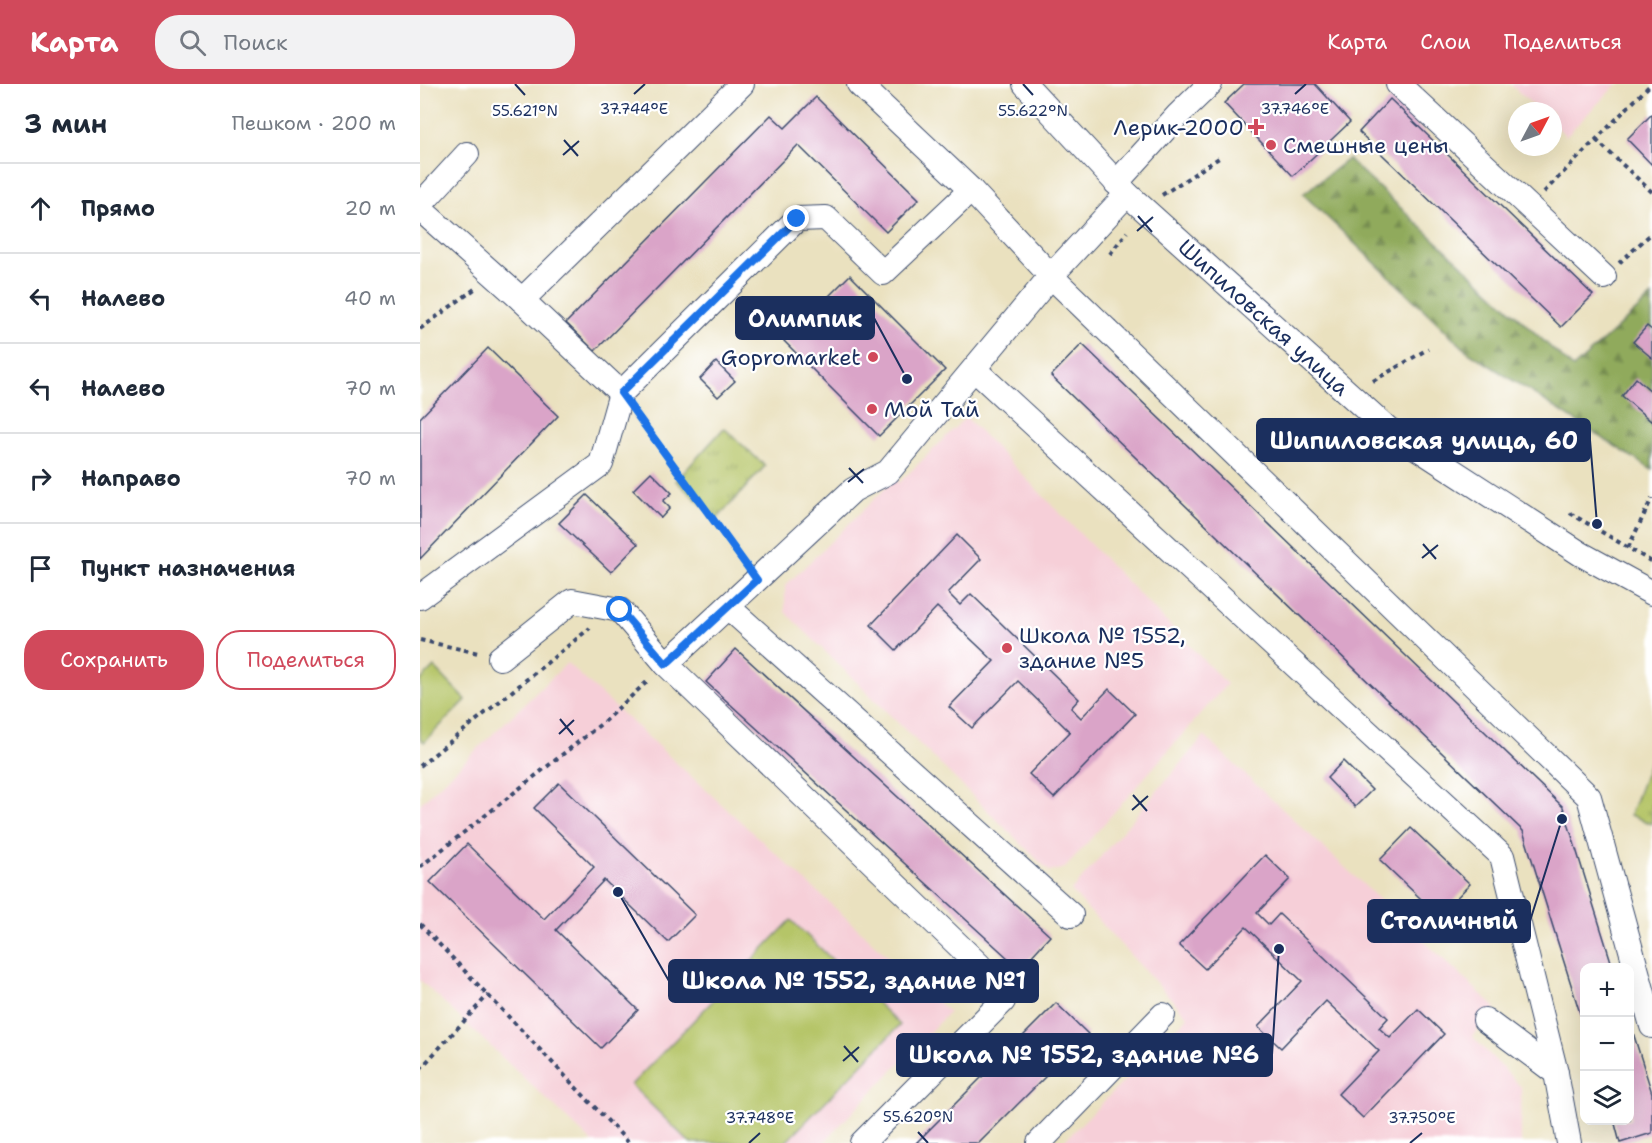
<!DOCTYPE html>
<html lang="ru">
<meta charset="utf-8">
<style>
:root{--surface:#fff;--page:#f2f2f3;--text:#1f2937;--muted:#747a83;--line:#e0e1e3;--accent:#d1495b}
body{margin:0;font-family:"Shantell Sans",sans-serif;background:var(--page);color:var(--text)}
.controls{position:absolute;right:18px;bottom:18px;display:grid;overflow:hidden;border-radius:12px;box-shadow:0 6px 24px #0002}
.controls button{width:54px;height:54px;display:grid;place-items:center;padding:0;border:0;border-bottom:2px solid var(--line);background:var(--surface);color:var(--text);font:30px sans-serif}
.compass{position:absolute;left:1088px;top:18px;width:54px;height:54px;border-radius:50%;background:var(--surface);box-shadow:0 6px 24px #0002;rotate:49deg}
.stop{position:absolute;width:18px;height:18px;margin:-14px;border:4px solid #1a73e8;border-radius:50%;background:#fff}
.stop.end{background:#1a73e8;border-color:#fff;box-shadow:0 2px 6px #0008}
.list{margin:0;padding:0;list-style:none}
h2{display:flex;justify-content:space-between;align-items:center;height:78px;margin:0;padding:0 24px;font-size:26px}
h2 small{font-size:20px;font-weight:400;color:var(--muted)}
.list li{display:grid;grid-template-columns:39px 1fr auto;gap:18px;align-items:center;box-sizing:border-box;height:90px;padding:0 24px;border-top:2px solid var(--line)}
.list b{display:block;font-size:22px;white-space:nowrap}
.list em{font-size:20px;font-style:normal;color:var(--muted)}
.actions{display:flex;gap:12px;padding:18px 24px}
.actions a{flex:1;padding:14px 0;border:2px solid var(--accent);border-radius:24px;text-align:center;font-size:21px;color:var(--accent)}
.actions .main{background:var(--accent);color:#fff}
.icon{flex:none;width:33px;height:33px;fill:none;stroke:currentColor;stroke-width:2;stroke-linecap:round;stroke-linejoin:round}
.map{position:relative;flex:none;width:1232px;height:1059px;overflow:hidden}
header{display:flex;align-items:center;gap:36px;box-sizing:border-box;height:84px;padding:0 30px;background:var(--accent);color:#fff}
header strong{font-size:28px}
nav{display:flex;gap:33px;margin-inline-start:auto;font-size:21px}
.search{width:420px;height:54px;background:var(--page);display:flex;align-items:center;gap:15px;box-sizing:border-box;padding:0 21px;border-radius:24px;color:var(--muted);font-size:22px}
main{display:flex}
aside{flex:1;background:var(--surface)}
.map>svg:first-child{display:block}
.built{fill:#f6cfd8}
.grass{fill:url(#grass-tufts);stroke:#687a63;stroke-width:1.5}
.forest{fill:url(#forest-firs);stroke:#566c5d;stroke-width:1.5}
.garden{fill:#b5c568;stroke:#687a63;stroke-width:1.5}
.building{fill:#daa4c8}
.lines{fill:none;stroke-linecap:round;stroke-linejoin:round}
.minor-casing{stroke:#3a4a6d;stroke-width:26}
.path{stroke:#3a4a6d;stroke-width:4;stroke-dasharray:4.5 4.5;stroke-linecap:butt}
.minor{stroke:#fff;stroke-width:24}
.route{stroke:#1a73e8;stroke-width:8}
.ticks{fill:none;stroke:#1b2f5e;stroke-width:2}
.poi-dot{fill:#d1495b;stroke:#fff;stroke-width:2}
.labels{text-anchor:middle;stroke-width:4.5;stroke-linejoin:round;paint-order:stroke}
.poi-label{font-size:22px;fill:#1b2f5e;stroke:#fff;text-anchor:start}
.street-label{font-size:22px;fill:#1b2f5e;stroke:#fff}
.ticks-label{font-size:15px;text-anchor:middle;fill:#1b2f5e;stroke:#fff;stroke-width:4.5;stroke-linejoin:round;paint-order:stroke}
.leader{fill:none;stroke:#1b2f5e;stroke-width:2}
.callout-dot{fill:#1b2f5e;stroke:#fff;stroke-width:2}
.callout{fill:#1b2f5e;stroke:#1b2f5e;stroke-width:2}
.callout-label{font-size:24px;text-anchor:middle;font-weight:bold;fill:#fff}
</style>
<header>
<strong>Карта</strong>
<div class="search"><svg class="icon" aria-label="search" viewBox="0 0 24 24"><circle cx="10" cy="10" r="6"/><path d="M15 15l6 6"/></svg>Поиск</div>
<nav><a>Карта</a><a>Слои</a><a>Поделиться</a></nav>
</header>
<main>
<aside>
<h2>3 мин<small>Пешком · 200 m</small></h2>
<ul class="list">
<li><svg class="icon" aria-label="ahead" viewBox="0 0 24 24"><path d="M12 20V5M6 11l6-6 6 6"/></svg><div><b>Прямо</b></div><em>20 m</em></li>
<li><svg class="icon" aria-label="left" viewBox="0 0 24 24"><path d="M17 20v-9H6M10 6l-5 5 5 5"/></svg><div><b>Налево</b></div><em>40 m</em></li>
<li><svg class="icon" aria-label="left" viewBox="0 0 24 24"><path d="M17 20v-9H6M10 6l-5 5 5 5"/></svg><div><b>Налево</b></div><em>70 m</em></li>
<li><svg class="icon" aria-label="right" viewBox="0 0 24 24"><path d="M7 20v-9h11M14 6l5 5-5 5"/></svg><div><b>Направо</b></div><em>70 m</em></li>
<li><svg class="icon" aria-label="arrive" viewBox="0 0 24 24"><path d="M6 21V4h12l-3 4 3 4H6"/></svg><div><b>Пункт назначения</b></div></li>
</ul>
<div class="actions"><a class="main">Сохранить</a><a>Поделиться</a></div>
</aside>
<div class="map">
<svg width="1232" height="1059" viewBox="0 0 1232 1059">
<defs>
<pattern id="grass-tufts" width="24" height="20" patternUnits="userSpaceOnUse" patternTransform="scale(1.5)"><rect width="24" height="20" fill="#b5c568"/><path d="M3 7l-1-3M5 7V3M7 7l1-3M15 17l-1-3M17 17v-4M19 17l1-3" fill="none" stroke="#92a059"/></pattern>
<pattern id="forest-firs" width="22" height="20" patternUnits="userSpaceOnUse" patternTransform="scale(1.5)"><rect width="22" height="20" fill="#90aa5c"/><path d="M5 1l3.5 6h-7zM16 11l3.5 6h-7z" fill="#758b4f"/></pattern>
</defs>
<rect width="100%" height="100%" fill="#fff"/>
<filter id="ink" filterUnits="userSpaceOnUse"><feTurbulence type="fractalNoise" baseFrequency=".0167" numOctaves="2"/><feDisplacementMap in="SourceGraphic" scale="12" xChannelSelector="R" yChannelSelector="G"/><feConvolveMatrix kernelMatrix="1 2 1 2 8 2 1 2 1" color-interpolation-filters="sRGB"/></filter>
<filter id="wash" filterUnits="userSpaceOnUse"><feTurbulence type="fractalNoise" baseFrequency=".008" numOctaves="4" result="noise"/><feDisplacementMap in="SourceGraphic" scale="24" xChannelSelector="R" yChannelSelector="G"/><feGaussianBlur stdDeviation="1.35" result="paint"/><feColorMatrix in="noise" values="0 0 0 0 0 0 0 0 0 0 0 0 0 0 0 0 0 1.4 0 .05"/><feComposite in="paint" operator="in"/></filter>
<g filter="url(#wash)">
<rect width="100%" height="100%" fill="#eae1bf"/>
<g class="built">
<polygon points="1090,0 1197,0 1146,52 1133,39 1133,27 1119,27"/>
<polygon points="546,333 807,600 645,784 630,788 365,528 365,502 475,395 479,399"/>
<polygon points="147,579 529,928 403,1059 173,1059 0,896 0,720"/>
<polygon points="784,652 1076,924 1052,952 1101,1003 1101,1059 642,1059 768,933 651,807"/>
</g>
<g class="grass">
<polygon points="304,344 345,382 297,435 256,397"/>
<polygon points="1232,672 1232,740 1210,731"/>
</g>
<polygon class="forest" points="928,75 1153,284 1232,212 1232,386 1047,267 883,110"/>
<g class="garden">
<polygon points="14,583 46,616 4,658 0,654 0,597"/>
<polygon points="371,836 480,941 365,1059 270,1059 211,1001"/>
</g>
<g id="blocks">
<g class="building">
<polygon points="824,0 895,0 930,38 873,92 804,19"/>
<polygon points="396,13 499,115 466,148 378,61 175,267 146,239 351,31 365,44"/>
<polygon points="970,15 1173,211 1141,243 939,48"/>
<polygon points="1232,30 1232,81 1207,55"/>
<polygon points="430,191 525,286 459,352 364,257"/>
<polygon points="1227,242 1232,246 1232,274 1213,258"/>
<polygon points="662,260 1143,723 1193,884 1164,884 1164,942 1103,747 631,292"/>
<polygon points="68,264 138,332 0,475 0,334"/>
<polygon points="296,278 315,297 298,313 280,295"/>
<polygon points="1216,294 1232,308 1232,338 1202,312"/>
<polygon points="231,388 252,409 243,417 250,424 241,434 213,406"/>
<polygon points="167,411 218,460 191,488 139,439"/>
<polygon points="537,451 561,475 528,509 540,521 551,510 659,615 651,624 661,634 689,605 715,630 634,714 609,690 650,648 598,597 552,644 529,623 574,577 517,523 476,566 451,541"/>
<polygon points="316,565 630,852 600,885 286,598"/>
<polygon points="923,677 952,706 935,723 907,694"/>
<polygon points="139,699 275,831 248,858 184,796 136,846 218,926 181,964 10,798 47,760 124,835 174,783 114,724"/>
<polygon points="991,744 1050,800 1019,832 960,776"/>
<polygon points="845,771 870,795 837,829 849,841 859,830 968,934 959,944 970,954 998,925 1024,950 943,1034 918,1010 959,967 906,917 861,964 838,943 882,897 826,843 785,885 759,861"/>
<polygon points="636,919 668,950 559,1059 496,1059"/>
<polygon points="1210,939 1232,1009 1232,1049 1200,1059 1194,1036 1210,1036"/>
</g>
</g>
</g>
<g filter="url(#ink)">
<use href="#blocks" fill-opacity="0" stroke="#3a4a6d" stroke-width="1.5"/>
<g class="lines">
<g class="minor-casing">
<g id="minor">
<polyline points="439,0 551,106 631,192 707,110"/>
<polyline points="605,0 707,110 968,345 1161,470 1232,509"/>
<polyline points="978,0 1184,193"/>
<polyline points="696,99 758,31 790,0"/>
<polyline points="0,121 47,70"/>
<polyline points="0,125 102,216"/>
<polyline points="555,286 1082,772 1136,989 1149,1059"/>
<polyline points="201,309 102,216 322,0"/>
<polyline points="0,513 181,380 201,309 377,135 406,134 463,189 551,106"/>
<polyline points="308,523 651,831"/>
<polyline points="80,574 152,517 200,526 246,580"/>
<polyline points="559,881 246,580 433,406 468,388 631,192 1169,713 1232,942"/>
<polyline points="1065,936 1136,989"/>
<polyline points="442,1059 583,917"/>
<polyline points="619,1059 743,931"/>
</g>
</g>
<g class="path">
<polyline points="1176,56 1232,108"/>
<polyline points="1124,108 1231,0"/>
<polyline points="742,111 802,72"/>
<polyline points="690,170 707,148"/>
<polyline points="1199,179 1232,149"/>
<polyline points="0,245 56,204"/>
<polyline points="953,297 1008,265"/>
<polyline points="219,333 324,478"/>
<polyline points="1150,429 1232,478"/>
<polyline points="1208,464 1232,414"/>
<polyline points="0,556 58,569"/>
<polyline points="0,682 170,544"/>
<polyline points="0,783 181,640 229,596"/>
<polyline points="0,840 209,1059"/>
<polyline points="0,985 68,911"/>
</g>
<use href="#minor" class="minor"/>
</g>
</g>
<g class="lines" filter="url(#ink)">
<polyline class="route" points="200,526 246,580 337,496 201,309 377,135"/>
</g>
<path class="ticks" d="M95,0L105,11M603,0L613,11M214,10L225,0M875,10L886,0M144,56L158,72M143,71L159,57M718,132L732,148M717,147L733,133M429,384L443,399M428,398L444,385M1003,460L1016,475M1002,474L1018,461M140,635L153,651M139,650L154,636M713,711L727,727M712,726L728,712M424,962L438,978M423,977L439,963M498,1048L508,1059M329,1059L340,1049M990,1059L1002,1049"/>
<g class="poi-dot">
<path d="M833 34h6v6h6v6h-6v6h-6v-6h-6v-6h6z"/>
<circle cx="851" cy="61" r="6"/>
<circle cx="453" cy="273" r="6"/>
<circle cx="452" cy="325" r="6"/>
<circle cx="587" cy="564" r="6"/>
</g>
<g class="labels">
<g class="poi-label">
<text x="824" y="51" text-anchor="end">Лерик-2000</text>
<text x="863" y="69">Смешные цены</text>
<text x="441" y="281" text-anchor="end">Gopromarket</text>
<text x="464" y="333">Мой Тай</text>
<text x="599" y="559">Школа № 1552,<tspan x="599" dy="25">здание №5</tspan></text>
</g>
<g class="street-label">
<text transform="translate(844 233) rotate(42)" y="8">Шипиловская улица</text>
</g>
</g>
<g class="ticks-label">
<text x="214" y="30">37.744°E</text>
<text x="875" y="30">37.746°E</text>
<text x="105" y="32">55.621°N</text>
<text x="613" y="32">55.622°N</text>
<text x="498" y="1038">55.620°N</text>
<text x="340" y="1039">37.748°E</text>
<text x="1002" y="1039">37.750°E</text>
</g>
<path class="leader" d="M487 295L454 234M1177 440L1170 356M1142 735L1110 837M198 808L249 897M859 865L852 971"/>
<g class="callout-dot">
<circle cx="487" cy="295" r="6"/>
<circle cx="1177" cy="440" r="6"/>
<circle cx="1142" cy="735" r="6"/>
<circle cx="198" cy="808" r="6"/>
<circle cx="859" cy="865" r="6"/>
</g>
<g class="callout">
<rect x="316" y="213" width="138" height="42" rx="6"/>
<rect x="837" y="335" width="333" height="42" rx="6"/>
<rect x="948" y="816" width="162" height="42" rx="6"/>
<rect x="249" y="876" width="369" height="42" rx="6"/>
<rect x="477" y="950" width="375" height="42" rx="6"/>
</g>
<g class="callout-label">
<text x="385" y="243">Олимпик</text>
<text x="1004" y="365">Шипиловская улица, 60</text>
<text x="1029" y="845">Столичный</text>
<text x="434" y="905">Школа № 1552, здание №1</text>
<text x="664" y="979">Школа № 1552, здание №6</text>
</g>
</svg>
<div class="controls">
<button>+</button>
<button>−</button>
<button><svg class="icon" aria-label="layers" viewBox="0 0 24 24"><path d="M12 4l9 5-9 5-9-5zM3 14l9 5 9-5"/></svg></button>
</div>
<svg class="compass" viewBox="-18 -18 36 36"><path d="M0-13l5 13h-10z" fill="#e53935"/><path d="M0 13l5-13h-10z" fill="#747a83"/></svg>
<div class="stop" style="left:200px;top:526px"></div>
<div class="stop end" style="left:377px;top:135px"></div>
</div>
</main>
